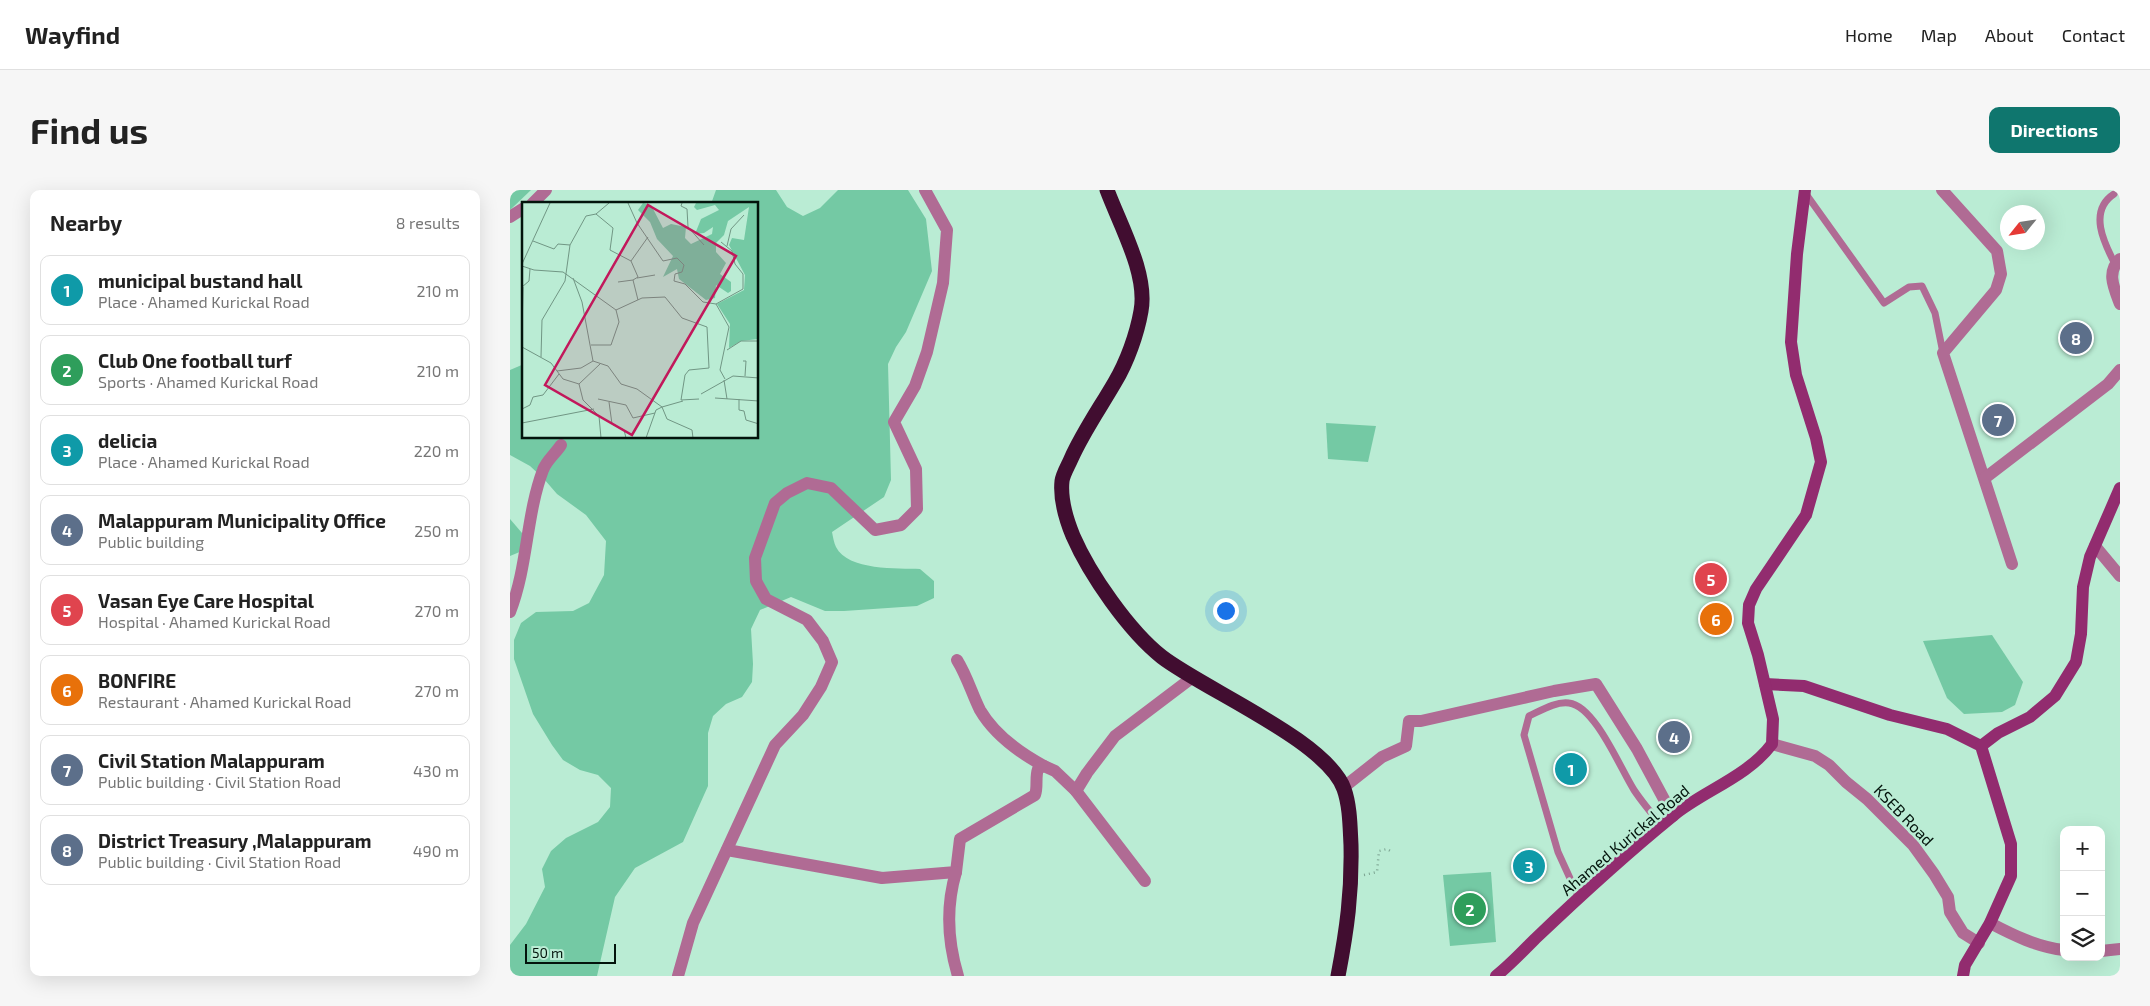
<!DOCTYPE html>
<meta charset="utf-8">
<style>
:root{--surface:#fff;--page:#f6f6f6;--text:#222;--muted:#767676;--line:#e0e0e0;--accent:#0f766e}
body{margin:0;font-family:"Exo 2",sans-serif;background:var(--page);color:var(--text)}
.controls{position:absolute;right:15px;bottom:15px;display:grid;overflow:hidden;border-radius:10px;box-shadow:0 5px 20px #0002}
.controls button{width:45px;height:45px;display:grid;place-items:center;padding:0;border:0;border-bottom:1px solid var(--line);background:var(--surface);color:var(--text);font:25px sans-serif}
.compass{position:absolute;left:1490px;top:15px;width:45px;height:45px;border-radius:50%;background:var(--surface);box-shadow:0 5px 20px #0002;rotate:240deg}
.scale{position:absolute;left:15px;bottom:12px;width:91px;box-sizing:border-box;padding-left:5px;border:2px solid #03140c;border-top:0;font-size:14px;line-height:18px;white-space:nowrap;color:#03140c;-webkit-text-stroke:4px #baecd4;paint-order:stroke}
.you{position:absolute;left:715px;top:420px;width:18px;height:18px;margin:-12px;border:4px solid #fff;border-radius:50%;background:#1a73e8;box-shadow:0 0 0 8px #1a73e833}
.badge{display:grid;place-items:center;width:32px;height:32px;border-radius:50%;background:var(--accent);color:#fff;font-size:16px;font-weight:700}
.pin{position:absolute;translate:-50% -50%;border:2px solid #fff;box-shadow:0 1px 5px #0006}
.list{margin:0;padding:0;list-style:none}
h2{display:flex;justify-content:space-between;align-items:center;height:65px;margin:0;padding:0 20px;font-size:21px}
h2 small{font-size:16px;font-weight:400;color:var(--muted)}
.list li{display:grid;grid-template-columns:32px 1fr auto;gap:15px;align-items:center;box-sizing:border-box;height:70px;margin:0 10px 10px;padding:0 10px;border:1px solid var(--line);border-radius:10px}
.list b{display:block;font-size:19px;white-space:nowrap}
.list p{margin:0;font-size:16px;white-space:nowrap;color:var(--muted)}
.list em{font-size:16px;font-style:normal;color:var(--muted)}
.icon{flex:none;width:28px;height:28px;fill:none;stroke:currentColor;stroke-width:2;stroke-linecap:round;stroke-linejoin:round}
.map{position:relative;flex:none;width:1610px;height:786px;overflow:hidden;border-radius:10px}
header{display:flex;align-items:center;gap:30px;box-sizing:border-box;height:70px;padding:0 25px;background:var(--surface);border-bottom:1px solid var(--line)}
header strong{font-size:24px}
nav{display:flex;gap:28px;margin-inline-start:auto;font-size:18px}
.intro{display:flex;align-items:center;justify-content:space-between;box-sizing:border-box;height:120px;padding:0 30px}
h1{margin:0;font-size:35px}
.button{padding:12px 22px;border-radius:10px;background:var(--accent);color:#fff;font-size:18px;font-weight:700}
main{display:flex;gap:30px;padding:0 30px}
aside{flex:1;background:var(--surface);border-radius:10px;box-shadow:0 5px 20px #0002}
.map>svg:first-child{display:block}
.green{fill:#74c9a4}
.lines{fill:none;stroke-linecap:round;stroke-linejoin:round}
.path{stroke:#7ca391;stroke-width:2.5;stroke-dasharray:1 4;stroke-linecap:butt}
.lane{stroke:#b06b94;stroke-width:7}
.street{stroke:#b06b94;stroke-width:12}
.secondary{stroke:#922c6f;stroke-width:12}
.highway{stroke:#410d30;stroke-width:15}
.labels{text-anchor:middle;stroke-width:5;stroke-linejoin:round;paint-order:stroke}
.street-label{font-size:16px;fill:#03140c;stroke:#baecd4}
.inset-road{fill:none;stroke:#719684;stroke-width:1}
.view{fill:#c2185b;fill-opacity:0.15;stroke:#c2185b;stroke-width:2.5}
.inset-edge{fill:none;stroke:#03140c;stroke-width:2.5}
</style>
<header>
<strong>Wayfind</strong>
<nav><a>Home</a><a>Map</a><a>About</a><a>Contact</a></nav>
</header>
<div class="intro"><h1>Find us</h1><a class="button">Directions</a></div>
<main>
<aside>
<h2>Nearby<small>8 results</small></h2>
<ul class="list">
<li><span class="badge" style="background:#0f9aa8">1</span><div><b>municipal bustand hall</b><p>Place · Ahamed Kurickal Road</p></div><em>210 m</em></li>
<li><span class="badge" style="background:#2e9e5b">2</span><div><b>Club One football turf</b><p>Sports · Ahamed Kurickal Road</p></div><em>210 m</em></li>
<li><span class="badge" style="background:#0f9aa8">3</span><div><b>delicia</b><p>Place · Ahamed Kurickal Road</p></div><em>220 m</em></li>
<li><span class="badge" style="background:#5c6f8a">4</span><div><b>Malappuram Municipality Office</b><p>Public building</p></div><em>250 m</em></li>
<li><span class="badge" style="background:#e0444e">5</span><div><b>Vasan Eye Care Hospital</b><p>Hospital · Ahamed Kurickal Road</p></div><em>270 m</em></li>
<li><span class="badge" style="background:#e8710a">6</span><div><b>BONFIRE</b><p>Restaurant · Ahamed Kurickal Road</p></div><em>270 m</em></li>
<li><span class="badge" style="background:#5c6f8a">7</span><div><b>Civil Station Malappuram</b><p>Public building · Civil Station Road</p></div><em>430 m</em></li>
<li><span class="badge" style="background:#5c6f8a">8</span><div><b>District Treasury ,Malappuram</b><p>Public building · Civil Station Road</p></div><em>490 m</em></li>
</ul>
</aside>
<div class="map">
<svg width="1610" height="786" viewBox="0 0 1610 786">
<rect width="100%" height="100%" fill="#baecd4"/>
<g class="green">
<polygon points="0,0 21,0 0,20"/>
<path d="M206,0H266L277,17L293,26L310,18L328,0H398L416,29L422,81L396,142L386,157L378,174L381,290L374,307L322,342C323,347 324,353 326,357C338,381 388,378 410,379L424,391V408L407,416L334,421H315L281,407L250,420L241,439L243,474L242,492L232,507L216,514L203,526L198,543V596L173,652L125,678L105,707L87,786H0V755L16,734L35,697L32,679L41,661L56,648L88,632L100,617L101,598L88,585L70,580L53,570L42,555L23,524L4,469V450L11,433L26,422L63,421L79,413L94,385L96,351L76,325L47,304L34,289L20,276L0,265V180L14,174V248H248V14H201Z"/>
<polygon points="816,233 866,236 858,272 818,269"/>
<polygon points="0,329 12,343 12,361 0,366"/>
<polygon points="1482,445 1513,492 1505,515 1492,522 1454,524 1437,508 1413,451"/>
<polygon points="981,682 986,752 940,756 933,685"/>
</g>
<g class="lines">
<polyline class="path" points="854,685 867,682 869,661 877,659 882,662"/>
<g class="lane">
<polyline points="1296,4 1374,113 1399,97 1412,96 1425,123 1433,163"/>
<path d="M1604,4C1578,21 1594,53 1605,74"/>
<path d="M1069,708L1048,662L1014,545L1019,526C1030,521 1046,511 1059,513C1085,516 1110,578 1124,600C1132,612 1142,624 1152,636"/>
</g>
<g class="street">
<polyline points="1432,0 1487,61 1491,84 1486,100 1433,163 1502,374"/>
<polyline points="22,14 36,0"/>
<polyline points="0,27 14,18"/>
<path d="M1610,69C1596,82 1604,98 1610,114"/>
<polyline points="1475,288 1598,194 1610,180"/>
<polyline points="1585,356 1610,386"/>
<path d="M0,422C18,376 16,325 33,280C36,271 46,263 51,255"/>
<path d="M447,470C457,486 462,504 470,520C484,544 510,563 534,576"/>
<polyline points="1262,554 1305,566 1319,575 1336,592 1357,609 1403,655 1424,684 1438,707 1440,722 1453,743 1469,753"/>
<polyline points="834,597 872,567 896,556 899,531 911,531 1044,501 1086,494 1127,559 1163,626"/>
<polyline points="566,601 635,691"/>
<path d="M217,660L372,688L446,682L450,649L525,605C528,597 525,587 528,579L534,576L545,581L566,601L577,583L605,546L683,487"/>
<path d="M446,682C436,716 438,753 448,786"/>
<path d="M1480,733C1503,745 1527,757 1554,760"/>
<polyline points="1591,761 1610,759"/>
<polyline points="168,786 183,733 265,555 293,525 311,497 322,472 313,451 297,430 256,409 246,391 245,368 265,313 277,303 297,293 321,298 365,340 391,335 407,319 406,279 384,232 405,196 417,162 433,93 437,40 415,0"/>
</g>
<g class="secondary">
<polyline points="1255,494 1294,496 1380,525 1437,539 1471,556 1501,654 1501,686 1480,733 1455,775 1453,786"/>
<polyline points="1471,556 1488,543 1520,527 1545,506 1566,472 1571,444 1573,397 1580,367 1610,298"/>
<path d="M986,786C1000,775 1012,762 1025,749C1069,707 1116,664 1164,625C1195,600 1237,587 1262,554L1263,529L1248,465L1238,433L1239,415L1246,399L1296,325L1311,272L1306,248L1286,185L1281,152L1287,64L1295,0"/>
</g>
<path class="highway" d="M597,0C610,35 638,84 631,121C627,144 617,172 605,192C590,218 573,242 561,269C558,276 553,284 552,291C550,310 556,329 563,346C580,385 619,441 652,467C695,500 817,551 834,599C840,616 840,636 841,655C842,703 837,739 828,786"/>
</g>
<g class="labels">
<g class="street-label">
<text transform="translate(1394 625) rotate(46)" y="6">KSEB Road</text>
<text transform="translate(1115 650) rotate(-40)" y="6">Ahamed Kurickal Road</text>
</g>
</g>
<g transform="translate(12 12)">
<rect width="236" height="236" fill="#baecd4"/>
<path d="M121,1L129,3L141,26L149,22L164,25L163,36L169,42L190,32L191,25L182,31L173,32L179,17L197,8L193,3L175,8L172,5L174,1H236V137L219,139L207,146L208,122L195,102L222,88L223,73L207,43L210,36L222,38L227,5L206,19L202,33L194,41V50L204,61L198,72L209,80V89L206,91L194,83L193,96L184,98L157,77L155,67L141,75L151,54L135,37L128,20L116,8Z" fill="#74c9a4"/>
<path class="inset-road" d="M106,1L115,21L141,59L155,56L162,63L160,70L153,72L152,79L163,82L181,100L194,102L221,87V72L213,62L210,49L199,40M160,1L159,4L165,7L166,25L182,43M74,12L91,26L88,48L109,59M11,39L32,47L36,42L48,43M205,44L209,27L222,13M0,62L28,1M0,64L12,68L41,70L94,108L120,96L143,95L160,116L185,125L187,166M51,76L60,100L71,159L86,164L99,182L115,187L140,205L161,199M115,76L133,73M96,80L111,78M0,85L7,79L8,67M116,98L111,78L116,75L109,59L126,35M194,102L207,125L198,168L203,177M0,133L1,85M69,143H89L97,120L94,108M0,145L29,161L41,177L57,182L78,162M205,148L219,139H237M19,155L20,118L43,79L48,43L64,14L74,12L87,1M221,159H224L223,174M35,169L59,166L71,159M202,178L205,197M57,182L61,198L77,214L79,236M179,192L211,174L237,176M193,196L237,199M76,197L104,203L111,216L133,211M177,197L159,198L163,173L167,168L187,166M217,197V208L222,209L224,218L237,222M87,200L90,222L102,228L104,236M0,207L8,203L11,195L21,193L37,172M0,221L72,207M124,236L134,208L140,205L145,217L170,228L171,236"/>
<path class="view" d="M126,3L214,54L110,233L23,183Z"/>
<rect width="236" height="236" class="inset-edge"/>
</g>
</svg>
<div class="controls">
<button>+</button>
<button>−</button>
<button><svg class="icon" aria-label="layers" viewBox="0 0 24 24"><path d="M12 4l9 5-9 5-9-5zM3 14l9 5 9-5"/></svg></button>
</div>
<svg class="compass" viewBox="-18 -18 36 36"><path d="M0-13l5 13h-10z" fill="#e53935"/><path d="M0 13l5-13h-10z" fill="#767676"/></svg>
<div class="scale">50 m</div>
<div class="you"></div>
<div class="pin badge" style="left:1061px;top:579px;background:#0f9aa8">1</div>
<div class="pin badge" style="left:960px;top:719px;background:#2e9e5b">2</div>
<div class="pin badge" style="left:1019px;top:676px;background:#0f9aa8">3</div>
<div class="pin badge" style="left:1164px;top:547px;background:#5c6f8a">4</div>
<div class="pin badge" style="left:1201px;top:389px;background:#e0444e">5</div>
<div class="pin badge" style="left:1206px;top:429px;background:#e8710a">6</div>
<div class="pin badge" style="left:1488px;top:230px;background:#5c6f8a">7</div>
<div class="pin badge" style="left:1566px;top:148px;background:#5c6f8a">8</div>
</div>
</main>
